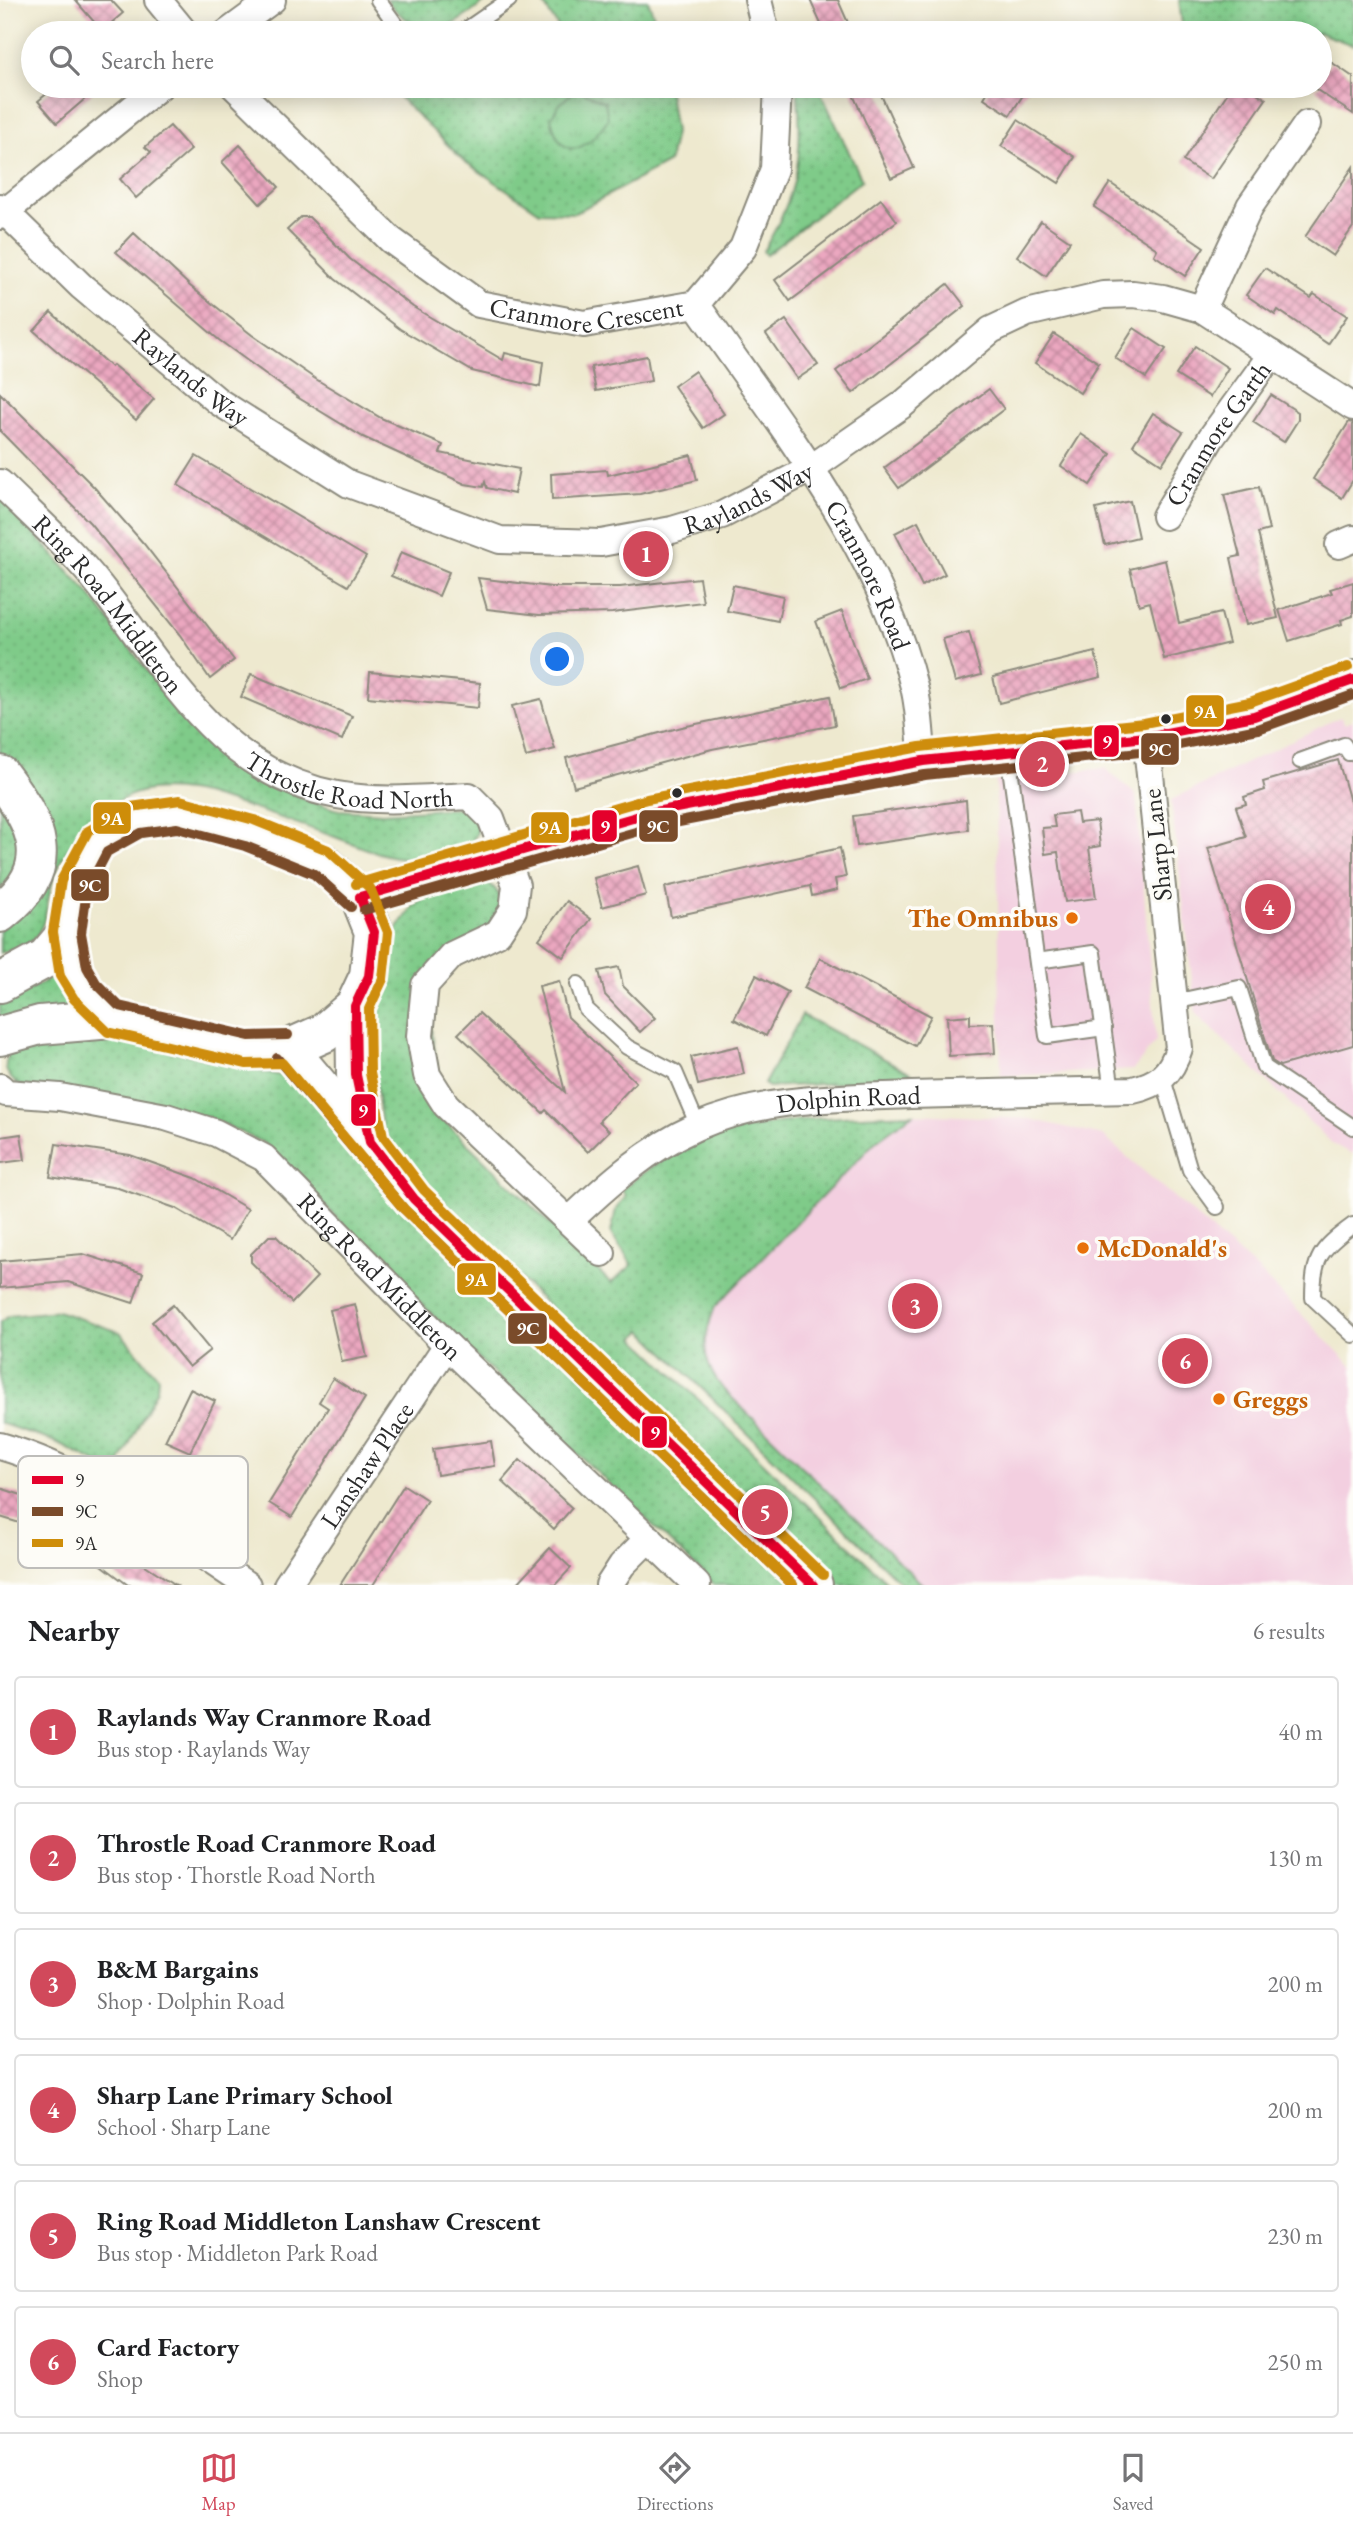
<!DOCTYPE html>
<meta charset="utf-8">
<style>
:root{--surface:#fff;--page:#f2f2f2;--text:#202124;--muted:#757577;--line:#e0e0e0;--accent:#d1495b}
body{margin:0;font-family:"EB Garamond",serif;background:var(--page);color:var(--text)}
.you{position:absolute;left:558px;top:660px;width:24px;height:24px;margin:-18px;border:5px solid #fff;border-radius:50%;background:#1a73e8;box-shadow:0 0 0 10px #1a73e833}
.badge{display:grid;place-items:center;width:46px;height:46px;border-radius:50%;background:var(--accent);color:#fff;font-size:23px;font-weight:700}
.pin{position:absolute;translate:-50% -50%;border:4px solid #fff;box-shadow:0 2px 7px #0006}
.list{margin:0;padding:0;list-style:none}
h2{display:flex;justify-content:space-between;align-items:center;height:91px;margin:0;padding:0 28px;font-size:30px}
h2 small{font-size:23px;font-weight:400;color:var(--muted)}
.list li{display:grid;grid-template-columns:46px 1fr auto;gap:21px;align-items:center;box-sizing:border-box;height:112px;margin:0 14px 14px;padding:0 14px;border:2px solid var(--line);border-radius:7px}
.list b{display:block;font-size:26px;white-space:nowrap}
.list p{margin:0;font-size:23px;white-space:nowrap;color:var(--muted)}
.list em{font-size:23px;font-style:normal;color:var(--muted)}
.icon{flex:none;width:38px;height:38px;fill:none;stroke:currentColor;stroke-width:2;stroke-linecap:round;stroke-linejoin:round}
.map{position:relative;flex:none;width:1353px;height:1585px;overflow:hidden}
.search{position:absolute;background:var(--surface);box-shadow:0 4px 18px #0003;left:21px;right:21px;top:21px;height:77px;display:flex;align-items:center;gap:18px;box-sizing:border-box;padding:0 24px;border-radius:38px;color:var(--muted);font-size:26px}
.sheet{height:847px;background:var(--surface)}
nav{display:flex;justify-content:space-around;align-items:center;box-sizing:border-box;height:98px;border-top:2px solid var(--line);background:var(--surface);font-size:19px;color:var(--muted)}
nav a{display:grid;justify-items:center;gap:4px}
nav .on{color:var(--accent)}
.map>svg:first-child{display:block}
.built{fill:#f3cfe0}
.grass{fill:url(#grass-dots);stroke:#557b5a;stroke-width:2}
.park{fill:url(#park-tufts);stroke:#557b5a;stroke-width:2}
.building{fill:url(#building-cross-hatch)}
.lines{fill:none;stroke-linecap:round;stroke-linejoin:round}
.lane-casing{stroke:#8c8a7d;stroke-width:18}
.street-casing{stroke:#8c8a7d;stroke-width:30}
.secondary-casing{stroke:#8c8a7d;stroke-width:42}
.lane{stroke:#fff;stroke-width:14}
.street{stroke:#fff;stroke-width:26}
.secondary{stroke:#fff;stroke-width:38}
.bus-1-casing{stroke:#fdfcf7;stroke-width:16}
.bus-2-casing{stroke:#fdfcf7;stroke-width:16}
.bus-3-casing{stroke:#fdfcf7;stroke-width:16}
.bus-1{stroke:#e4002b;stroke-width:10}
.bus-2{stroke:#7a4b2a;stroke-width:10}
.bus-3{stroke:#ce8d09;stroke-width:10}
.bus-dot{fill:#2b2b2b;stroke:#fdfcf7;stroke-width:2.5}
.food-dot{fill:#e8710a;stroke:#fdfcf7;stroke-width:2.5}
.labels{text-anchor:middle;stroke-width:7;stroke-linejoin:round;paint-order:stroke}
.street-label{font-size:26px;fill:#2b2b2b;stroke:#fdfcf7}
.food-label{font-size:26px;font-weight:bold;fill:#c56008;stroke:#fdfcf7;text-anchor:start}
.key{fill:#fdfcf7;stroke:#bebdba;stroke-width:2}
.key-label{font-size:19px;fill:#2b2b2b}
.line-badge{stroke:#fdfcf7;stroke-width:2.5}
.badge-label{font-size:19px;text-anchor:middle;font-weight:bold;fill:#fff}
</style>
<div class="map">
<svg width="1353" height="1585" viewBox="0 0 1353 1585">
<defs>
<pattern id="grass-dots" width="8" height="8" patternUnits="userSpaceOnUse" patternTransform="scale(1.75)"><rect width="8" height="8" fill="#7fcb89"/><path d="M2 2h.1M6 6h.1" fill="none" stroke="#6eae76" stroke-width="1.8" stroke-linecap="round"/></pattern>
<pattern id="park-tufts" width="24" height="20" patternUnits="userSpaceOnUse" patternTransform="scale(1.75)"><rect width="24" height="20" fill="#7fcb89"/><path d="M3 7l-1-3M5 7V3M7 7l1-3M15 17l-1-3M17 17v-4M19 17l1-3" fill="none" stroke="#6eae76"/></pattern>
<pattern id="building-cross-hatch" width="8" height="8" patternUnits="userSpaceOnUse" patternTransform="scale(1.75)"><rect width="8" height="8" fill="#eba7c0"/><path d="M0 0l8 8M0 8l8-8" fill="none" stroke="#bf889c"/></pattern>
</defs>
<rect width="100%" height="100%" fill="#fdfcf7"/>
<filter id="ink" filterUnits="userSpaceOnUse"><feTurbulence type="fractalNoise" baseFrequency=".0143" numOctaves="2"/><feDisplacementMap in="SourceGraphic" scale="14" xChannelSelector="R" yChannelSelector="G"/><feConvolveMatrix kernelMatrix="1 2 1 2 8 2 1 2 1" color-interpolation-filters="sRGB"/></filter>
<filter id="wash" filterUnits="userSpaceOnUse"><feTurbulence type="fractalNoise" baseFrequency=".00686" numOctaves="4" result="noise"/><feDisplacementMap in="SourceGraphic" scale="28" xChannelSelector="R" yChannelSelector="G"/><feGaussianBlur stdDeviation="1.57" result="paint"/><feColorMatrix in="noise" values="0 0 0 0 0 0 0 0 0 0 0 0 0 0 0 0 0 1.4 0 .05"/><feComposite in="paint" operator="in"/></filter>
<g filter="url(#wash)">
<rect width="100%" height="100%" fill="#eee9cf"/>
<g class="built">
<polygon points="1340,717 1345,724 1353,720 1353,1154 1334,1145 1196,1014 1171,800"/>
<polygon points="1105,768 1136,795 1156,1041 1133,1070 1001,1076 996,781"/>
<polygon points="913,1114 1030,1119 1103,1136 1257,1269 1353,1367 1353,1585 923,1585 724,1390 710,1372 705,1352 706,1330 715,1307 876,1141"/>
</g>
<g class="grass">
<path d="M387,0H488C476,8 463,20 450,25C426,35 400,19 387,0Z"/>
<polygon points="541,0 648,0 660,33 562,33"/>
<polygon points="1179,0 1353,0 1353,45 1320,33 1183,33"/>
<polygon points="388,86 668,86 675,132 669,162 575,213 540,212 464,161"/>
<path d="M797,86H818L862,180L766,255L763,251C799,192 804,154 797,86Z"/>
<path d="M0,497L87,591L169,700L204,741L233,763L308,801L339,810L382,813L462,808C470,812 476,818 477,828C478,838 468,848 458,850C442,854 423,859 406,858C381,857 358,845 335,837C295,823 255,808 214,797C194,791 172,788 151,790C109,795 71,837 55,874C46,895 49,922 34,939C25,948 11,950 0,953V928L21,912L25,784L0,752Z"/>
<path d="M0,802C24,836 26,858 0,890Z"/>
<path d="M483,881C503,888 503,907 492,922L423,977L446,1123L611,1283L632,1265L611,1233L616,1209L626,1196L622,1190C703,1117 810,1118 913,1114L876,1141L715,1307C702,1341 700,1360 724,1390L923,1585H903L642,1330L635,1338L890,1585H837L408,1170L382,1128L369,1030L393,935L414,905L431,894Z"/>
<polygon points="58,965 80,1007 0,1023 0,1002 43,983"/>
<polygon points="802,1015 911,1073 909,1079 769,1087 764,1084"/>
<path d="M73,1035L119,1039L300,1080L794,1585H715L408,1291L264,1143L208,1117L19,1085C7,1077 1,1067 10,1052Z"/>
<polygon points="57,1311 120,1332 158,1377 157,1389 115,1472 58,1443 0,1423 0,1322 9,1316"/>
</g>
<path class="park" d="M576,89L605,102L608,119C588,149 562,167 551,118L558,106Z"/>
<g id="blocks">
<g class="building">
<polygon points="75,0 111,0 123,13 102,31"/>
<polygon points="810,0 838,0 849,25 825,33"/>
<polygon points="1331,62 1353,77 1353,114 1314,88 1320,86 1320,79"/>
<polygon points="56,86 100,86 57,123 38,101"/>
<polygon points="849,86 877,86 914,168 891,178"/>
<polygon points="991,86 1029,86 1010,115 984,98"/>
<polygon points="1232,86 1246,86 1266,99 1211,179 1183,161"/>
<polygon points="1018,120 1075,157 1059,183 1001,146"/>
<polygon points="170,126 191,150 136,198 120,179 151,152 145,147"/>
<polygon points="240,145 279,187 260,204 222,162"/>
<polygon points="1353,167 1353,227 1333,256 1305,237"/>
<polygon points="1110,183 1204,247 1185,276 1154,255 1157,249 1094,207"/>
<polygon points="881,199 897,221 790,301 775,280"/>
<polygon points="301,217 309,217 350,259 413,307 503,360 505,353 543,362 540,387 472,371 400,329 335,279 287,230"/>
<polygon points="1041,221 1070,241 1046,276 1017,256"/>
<polygon points="134,233 190,286 252,335 314,378 381,418 443,445 440,453 519,469 514,494 487,488 485,482 483,487 465,484 363,437 297,397 219,340 116,252"/>
<polygon points="1265,268 1311,298 1314,294 1347,316 1328,344 1278,310 1275,315 1246,295"/>
<polygon points="948,284 965,306 853,393 836,371"/>
<polygon points="51,312 111,367 113,365 154,399 136,420 34,331"/>
<polygon points="786,320 818,365 797,379 766,334"/>
<polygon points="1134,328 1166,349 1146,378 1115,358"/>
<polygon points="1054,334 1099,363 1080,393 1035,363"/>
<polygon points="1195,346 1228,368 1210,397 1176,375"/>
<polygon points="647,356 651,381 596,391 591,367"/>
<polygon points="695,371 724,414 703,428 674,386"/>
<polygon points="989,389 1004,409 899,488 884,468"/>
<polygon points="0,393 94,487 144,544 234,660 210,679 180,635 90,523 0,431"/>
<polygon points="1271,395 1298,412 1298,420 1284,442 1253,422"/>
<polygon points="1153,413 1183,432 1162,464 1133,445"/>
<polygon points="1349,422 1353,423 1353,480 1342,498 1313,479"/>
<polygon points="1081,434 1111,454 1090,485 1061,466"/>
<polygon points="691,455 697,480 640,494 552,500 551,474 607,470 608,475"/>
<polygon points="196,456 366,557 348,586 178,485"/>
<polygon points="1259,487 1269,530 1258,533 1278,618 1246,625 1231,558 1240,556 1224,495"/>
<polygon points="1130,501 1138,537 1105,545 1096,509"/>
<polygon points="918,521 945,574 922,586 895,533"/>
<polygon points="401,552 449,572 439,596 391,576"/>
<polygon points="1165,560 1179,623 1221,613 1229,643 1164,659 1150,602 1139,605 1130,569"/>
<polygon points="478,578 551,587 620,587 699,578 703,602 612,613 539,615 487,609"/>
<polygon points="1353,582 1353,616 1341,620 1342,624 1289,641 1279,610 1332,593 1330,589"/>
<polygon points="733,585 783,596 778,621 727,611"/>
<polygon points="842,611 867,679 841,688 816,621"/>
<polygon points="969,632 981,675 955,682 943,639"/>
<polygon points="1095,652 1101,677 999,703 993,677"/>
<polygon points="370,672 480,683 478,708 368,697"/>
<polygon points="251,674 352,716 342,740 241,697"/>
<polygon points="830,696 835,725 712,749 574,787 566,758 682,727"/>
<polygon points="541,699 555,749 526,757 512,706"/>
<polygon points="1338,760 1353,812 1353,1045 1280,1066 1272,1061 1208,848 1246,837 1236,807 1246,804 1244,797 1265,790 1263,782"/>
<polygon points="966,800 968,830 857,846 853,816"/>
<polygon points="1077,812 1079,823 1097,821 1100,846 1089,848 1096,898 1065,902 1058,852 1045,854 1042,828 1055,827 1053,815"/>
<polygon points="840,848 846,877 835,879 837,890 812,896 810,886 671,917 665,887"/>
<polygon points="638,866 646,895 602,907 594,878"/>
<polygon points="567,901 591,919 563,957 539,939"/>
<polygon points="820,958 931,1016 915,1046 804,988"/>
<polygon points="619,967 623,986 655,1018 640,1032 605,995 599,971"/>
<polygon points="756,975 788,992 766,1036 734,1019"/>
<polygon points="559,981 568,1017 636,1082 599,1121 609,1131 588,1152 546,1110 543,1113 458,1034 479,1013 565,1092 539,986"/>
<polygon points="970,1015 970,1024 993,1023 995,1053 949,1056 947,1017"/>
<polygon points="738,1046 744,1074 698,1085 691,1057"/>
<polygon points="21,1134 25,1160 0,1163 0,1137"/>
<polygon points="56,1144 130,1155 195,1178 248,1209 230,1240 175,1208 118,1188 50,1177"/>
<polygon points="269,1236 276,1236 317,1277 292,1303 251,1262 251,1254"/>
<polygon points="83,1254 143,1273 133,1303 68,1282 0,1288 0,1261"/>
<polygon points="355,1304 367,1357 342,1362 330,1310"/>
<polygon points="173,1305 210,1350 189,1367 152,1322"/>
<polygon points="333,1378 365,1398 292,1517 269,1503 328,1408 319,1402"/>
<polygon points="190,1389 215,1401 190,1452 165,1441"/>
<polygon points="491,1441 495,1466 437,1475 433,1449"/>
<polygon points="520,1460 572,1508 554,1529 502,1481"/>
<polygon points="404,1485 427,1500 373,1585 340,1585"/>
<polygon points="0,1488 52,1505 176,1585 128,1585 103,1566 36,1528 0,1517"/>
<polygon points="550,1548 571,1568 555,1585 516,1585"/>
</g>
</g>
</g>
<g filter="url(#ink)">
<use href="#blocks" fill-opacity="0" stroke="#8c8a7d" stroke-width="2"/>
<g class="lines">
<g class="lane-casing">
<g id="lane">
<polyline points="378,0 402,33"/>
<polyline points="455,33 467,29 509,0"/>
<polyline points="1008,753 1047,1036 1104,1028"/>
<polyline points="1300,761 1344,745 1349,753 1353,752"/>
<polyline points="1037,961 1093,953 1112,1091"/>
<polyline points="578,984 586,1009 627,1047 675,1072 698,1126"/>
<polyline points="1174,1002 1239,988 1264,1067 1353,1127"/>
<polyline points="1163,1079 1190,1170 1217,1207"/>
<path d="M1353,1225C1320,1249 1313,1258 1313,1298L1353,1335"/>
</g>
</g>
<g class="street-casing">
<g id="street">
<polyline points="158,0 185,33"/>
<polyline points="758,0 766,33"/>
<polyline points="227,33 272,0"/>
<path id="s1" d="M234,86L391,240L479,304L584,324L696,304L743,248L774,169L778,86"/>
<path id="s2" d="M0,207L81,286L219,402L349,484L500,540L601,543L672,530L722,515L810,469L902,405L991,330L1027,313L1103,295L1133,294L1163,298L1202,309L1353,407"/>
<polyline points="0,216 160,86"/>
<path id="s3" d="M696,304C778,423 879,545 914,687C920,710 920,737 923,761"/>
<polyline points="1202,309 1250,206 1307,124"/>
<path id="s4" d="M0,483C33,516 71,549 100,586C168,672 217,772 337,795C380,803 425,798 469,796L491,818L516,885L513,910L498,933L452,955L425,985L420,1036L427,1075L446,1105L602,1253"/>
<path id="s5" d="M1165,516L1211,438L1272,354"/>
<polyline points="1339,545 1353,539"/>
<path id="s6" d="M0,1087L6,1093L60,1097L166,1117L216,1133L264,1158L447,1345L697,1585"/>
<path id="s7" d="M569,1221C608,1184 647,1149 696,1127C763,1097 838,1098 910,1095C984,1093 1059,1091 1133,1090C1159,1084 1171,1074 1179,1048L1146,737"/>
<path d="M0,1446C92,1472 168,1533 247,1585"/>
<path id="s8" d="M287,1585L447,1345"/>
<polyline points="609,1585 622,1565 649,1538"/>
</g>
</g>
<g class="secondary-casing">
<g id="secondary">
<path d="M0,775C38,825 59,867 0,913"/>
<polygon points="178,814 249,833 322,862 360,897 374,932 369,976 355,1006 324,1033 288,1049 248,1050 112,1019 85,991 74,972 67,933 74,886 97,842 136,820"/>
<polyline points="360,897 650,813 923,761 1146,737 1254,716 1353,680"/>
<polyline points="0,983 46,958 67,933"/>
<polyline points="355,1006 356,1075 369,1139"/>
<polyline points="0,1036 40,1025 112,1019"/>
<polyline points="288,1049 414,1199 813,1585"/>
</g>
</g>
<use href="#lane" class="lane"/>
<use href="#street" class="street"/>
<use href="#secondary" class="secondary"/>
<g class="bus-1-casing">
<g id="bus-1">
<polyline points="360,897 650,813 923,761 1146,737 1254,716 1353,680"/>
<polyline points="360,897 374,932 369,976 355,1006 356,1075 370,1142 414,1199 813,1585"/>
</g>
</g>
<g class="bus-2-casing">
<g id="bus-2">
<polyline points="364,910 653,827 925,775 1149,751 1258,729 1353,695"/>
<polyline points="288,1035 249,1036 119,1006 96,983 87,967 81,933 87,890 107,852 141,833 177,828 245,846 314,874 351,907"/>
<polyline points="277,1058 404,1209 793,1585"/>
</g>
</g>
<g class="bus-3-casing">
<g id="bus-3">
<polyline points="356,884 647,799 920,747 1144,723 1250,702 1348,667"/>
<polyline points="793,1585 404,1209 282,1063 246,1064 108,1032 74,999 60,976 53,932 61,881 88,831 131,807 180,800 254,820 328,850 370,888 388,932 383,979 369,1009 370,1073 383,1136 424,1190 823,1575"/>
</g>
</g>
<use href="#bus-1" class="bus-1"/>
<use href="#bus-2" class="bus-2"/>
<use href="#bus-3" class="bus-3"/>
</g>
</g>
<g class="bus-dot">
<circle cx="1166" cy="719" r="6"/>
<circle cx="677" cy="793" r="6"/>
</g>
<g class="food-dot">
<circle cx="1072" cy="918" r="7"/>
<circle cx="1083" cy="1248" r="7"/>
<circle cx="1219" cy="1399" r="7"/>
</g>
<g class="labels">
<g class="street-label">
<text dy="9" stroke="none"><textPath href="#s1" startOffset="438">Cranmore Crescent</textPath></text>
<text dy="9" stroke="none"><textPath href="#s2" startOffset="256">Raylands Way</textPath></text>
<text dy="9" stroke="none"><textPath href="#s5" startOffset="98">Cranmore Garth</textPath></text>
<text dy="9" stroke="none"><textPath href="#s2" startOffset="864">Raylands Way</textPath></text>
<text dy="9" stroke="none"><textPath href="#s3" startOffset="322">Cranmore Road</textPath></text>
<text dy="9" stroke="none"><textPath href="#s4" startOffset="163">Ring Road Middleton</textPath></text>
<text dy="9" stroke="none"><textPath href="#s4" startOffset="478">Throstle Road North</textPath></text>
<text transform="translate(1157 845) rotate(-96)" y="9">Sharp Lane</text>
<text dy="9" stroke="none"><textPath href="#s7" startOffset="315">Dolphin Road</textPath></text>
<text dy="9" stroke="none"><textPath href="#s6" startOffset="443">Ring Road Middleton</textPath></text>
<text dy="9" stroke="none"><textPath href="#s8" startOffset="144">Lanshaw Place</textPath></text>
</g>
<g class="food-label">
<text x="1058" y="927" text-anchor="end">The Omnibus</text>
<text x="1097" y="1257">McDonald's</text>
<text x="1233" y="1408">Greggs</text>
</g>
</g>
<rect x="18" y="1456" width="230" height="112" rx="10" class="key"/>
<rect x="32" y="1476" width="31" height="8" fill="#e4002b"/>
<rect x="32" y="1507" width="31" height="9" fill="#7a4b2a"/>
<rect x="32" y="1539" width="31" height="8" fill="#ce8d09"/>
<g class="key-label">
<text x="75" y="1487">9</text>
<text x="75" y="1518">9C</text>
<text x="75" y="1550">9A</text>
</g>
<g class="line-badge">
<rect x="1185" y="694" width="40" height="34" rx="7" fill="#ce8d09"/>
<rect x="1093" y="724" width="27" height="34" rx="7" fill="#e4002b"/>
<rect x="1140" y="732" width="40" height="34" rx="7" fill="#7a4b2a"/>
<rect x="92" y="801" width="40" height="34" rx="7" fill="#ce8d09"/>
<rect x="638" y="809" width="41" height="34" rx="7" fill="#7a4b2a"/>
<rect x="591" y="809" width="27" height="34" rx="7" fill="#e4002b"/>
<rect x="530" y="811" width="40" height="33" rx="7" fill="#ce8d09"/>
<rect x="70" y="868" width="40" height="34" rx="7" fill="#7a4b2a"/>
<rect x="350" y="1093" width="27" height="34" rx="7" fill="#e4002b"/>
<rect x="456" y="1262" width="41" height="34" rx="7" fill="#ce8d09"/>
<rect x="507" y="1312" width="41" height="33" rx="7" fill="#7a4b2a"/>
<rect x="641" y="1415" width="27" height="34" rx="7" fill="#e4002b"/>
</g>
<g class="badge-label">
<text x="1205" y="718">9A</text>
<text x="1107" y="748">9</text>
<text x="1160" y="756">9C</text>
<text x="112" y="825">9A</text>
<text x="658" y="833">9C</text>
<text x="605" y="833">9</text>
<text x="550" y="834">9A</text>
<text x="90" y="892">9C</text>
<text x="363" y="1117">9</text>
<text x="476" y="1286">9A</text>
<text x="528" y="1335">9C</text>
<text x="655" y="1439">9</text>
</g>
</svg>
<div class="you"></div>
<div class="pin badge" style="left:646px;top:554px">1</div>
<div class="pin badge" style="left:1042px;top:764px">2</div>
<div class="pin badge" style="left:915px;top:1306px">3</div>
<div class="pin badge" style="left:1268px;top:907px">4</div>
<div class="pin badge" style="left:765px;top:1512px">5</div>
<div class="pin badge" style="left:1185px;top:1361px">6</div>
<div class="search"><svg class="icon" aria-label="search" viewBox="0 0 24 24"><circle cx="10" cy="10" r="6"/><path d="M15 15l6 6"/></svg>Search here</div>
</div>
<section class="sheet">
<h2>Nearby<small>6 results</small></h2>
<ul class="list">
<li><span class="badge">1</span><div><b>Raylands Way Cranmore Road</b><p>Bus stop · Raylands Way</p></div><em>40 m</em></li>
<li><span class="badge">2</span><div><b>Throstle Road Cranmore Road</b><p>Bus stop · Thorstle Road North</p></div><em>130 m</em></li>
<li><span class="badge">3</span><div><b>B&amp;M Bargains</b><p>Shop · Dolphin Road</p></div><em>200 m</em></li>
<li><span class="badge">4</span><div><b>Sharp Lane Primary School</b><p>School · Sharp Lane</p></div><em>200 m</em></li>
<li><span class="badge">5</span><div><b>Ring Road Middleton Lanshaw Crescent</b><p>Bus stop · Middleton Park Road</p></div><em>230 m</em></li>
<li><span class="badge">6</span><div><b>Card Factory</b><p>Shop</p></div><em>250 m</em></li>
</ul>
</section>
<nav>
<a class="on"><svg class="icon" aria-label="map" viewBox="0 0 24 24"><path d="M3 6l6-2 6 2 6-2v14l-6 2-6-2-6 2zM9 4v14M15 6v14"/></svg>Map</a>
<a><svg class="icon" aria-label="directions" viewBox="0 0 24 24"><path d="M12 3l9 9-9 9-9-9zM9 14v-3h6M13 9l2 2-2 2"/></svg>Directions</a>
<a><svg class="icon" aria-label="saved" viewBox="0 0 24 24"><path d="M7 4h10v16l-5-4-5 4z"/></svg>Saved</a>
</nav>
